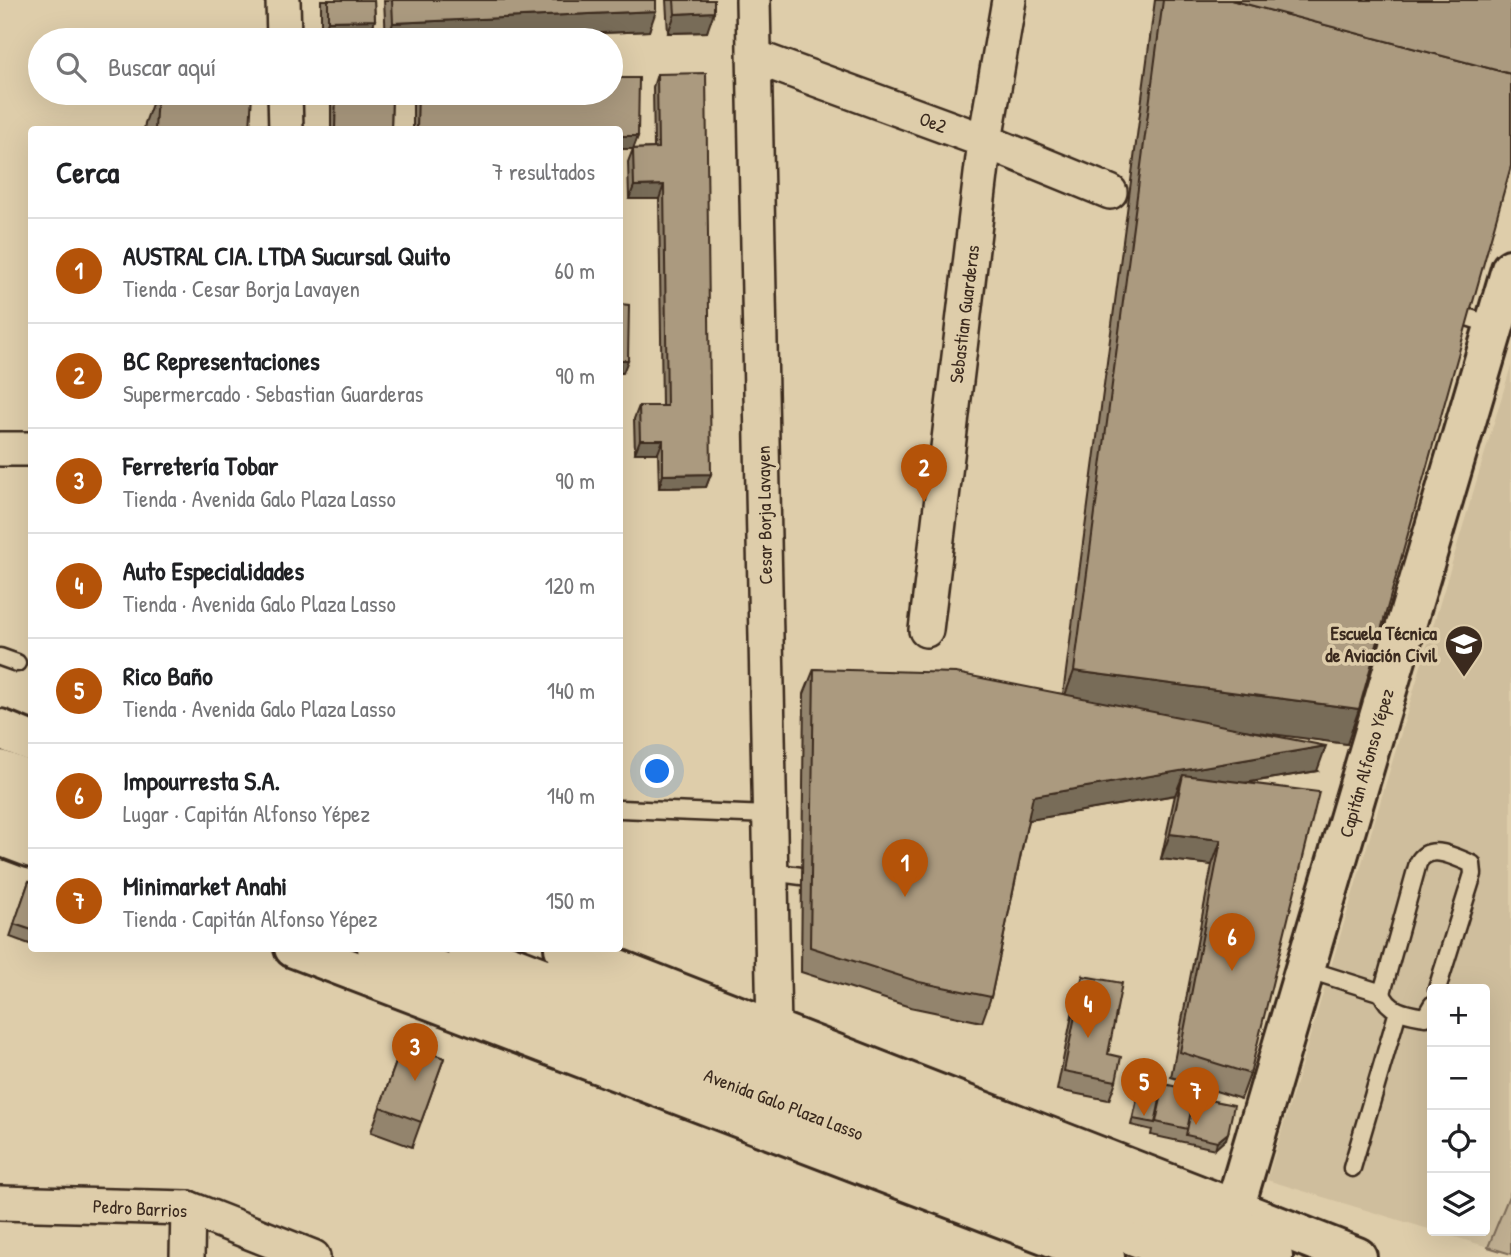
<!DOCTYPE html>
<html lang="es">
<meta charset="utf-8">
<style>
:root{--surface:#fff;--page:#f2f2f2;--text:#202124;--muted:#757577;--line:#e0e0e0;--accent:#b45309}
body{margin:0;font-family:"Patrick Hand",sans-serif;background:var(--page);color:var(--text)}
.controls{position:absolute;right:21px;bottom:21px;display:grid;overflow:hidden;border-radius:7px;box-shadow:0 7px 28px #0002}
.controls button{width:63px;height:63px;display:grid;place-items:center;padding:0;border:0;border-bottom:2px solid var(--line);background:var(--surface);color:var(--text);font:35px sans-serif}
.you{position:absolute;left:658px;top:772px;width:24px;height:24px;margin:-18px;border:5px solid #fff;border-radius:50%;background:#1a73e8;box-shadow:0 0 0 10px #1a73e833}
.badge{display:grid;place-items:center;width:46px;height:46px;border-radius:50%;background:var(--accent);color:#fff;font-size:23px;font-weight:700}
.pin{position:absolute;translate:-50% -58px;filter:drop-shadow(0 2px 4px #0008)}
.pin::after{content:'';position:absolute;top:37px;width:24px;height:21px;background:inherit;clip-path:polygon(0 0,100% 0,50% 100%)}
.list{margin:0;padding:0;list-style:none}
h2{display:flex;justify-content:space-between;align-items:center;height:91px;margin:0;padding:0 28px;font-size:30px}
h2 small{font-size:23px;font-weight:400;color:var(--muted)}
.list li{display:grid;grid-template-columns:46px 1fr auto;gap:21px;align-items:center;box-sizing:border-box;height:105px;padding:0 28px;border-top:2px solid var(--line)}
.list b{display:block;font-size:26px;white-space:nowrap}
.list p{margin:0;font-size:23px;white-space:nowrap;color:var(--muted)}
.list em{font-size:23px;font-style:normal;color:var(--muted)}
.icon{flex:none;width:38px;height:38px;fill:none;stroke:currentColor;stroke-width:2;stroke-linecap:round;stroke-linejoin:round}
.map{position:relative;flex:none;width:1511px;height:1257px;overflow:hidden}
.search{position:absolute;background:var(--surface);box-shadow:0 7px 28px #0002;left:28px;top:28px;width:595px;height:77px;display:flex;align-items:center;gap:18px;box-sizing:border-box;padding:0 24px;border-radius:38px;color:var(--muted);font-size:26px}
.panel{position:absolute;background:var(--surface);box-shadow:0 7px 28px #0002;left:28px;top:126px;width:595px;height:826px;border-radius:7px}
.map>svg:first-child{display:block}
.built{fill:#cfbe9d}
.green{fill:#c0af91;stroke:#7e6c58;stroke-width:2}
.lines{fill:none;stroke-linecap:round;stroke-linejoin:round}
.service-casing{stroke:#3b2a1e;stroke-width:21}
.minor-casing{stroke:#3b2a1e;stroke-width:38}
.secondary-casing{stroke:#3b2a1e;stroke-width:44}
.primary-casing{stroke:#3b2a1e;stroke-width:44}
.service{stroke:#decdaa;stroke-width:16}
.minor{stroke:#decdaa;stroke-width:33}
.secondary{stroke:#decdaa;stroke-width:38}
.primary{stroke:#decdaa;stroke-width:38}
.wall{fill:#93846d;stroke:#3b2a1e;stroke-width:2}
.shaded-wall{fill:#786c59;stroke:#3b2a1e;stroke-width:2}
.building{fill:#ab9a7f;stroke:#3b2a1e;stroke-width:2}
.labels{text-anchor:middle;stroke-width:7;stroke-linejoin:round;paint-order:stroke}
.street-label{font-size:19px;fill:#3b2a1e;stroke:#decdaa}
.poi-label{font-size:19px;font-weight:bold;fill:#3b2a1e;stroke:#decdaa;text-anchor:end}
</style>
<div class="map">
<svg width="1511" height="1257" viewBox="0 0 1511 1257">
<rect width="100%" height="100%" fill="#decdaa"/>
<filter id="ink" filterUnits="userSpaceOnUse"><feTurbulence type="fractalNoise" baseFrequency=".0143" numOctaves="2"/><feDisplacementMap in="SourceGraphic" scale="14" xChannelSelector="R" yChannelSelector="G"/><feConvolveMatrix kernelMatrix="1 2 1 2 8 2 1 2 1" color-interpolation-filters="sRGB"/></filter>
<g filter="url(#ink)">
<polygon class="built" points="1511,366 1511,1254 1435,1231 1485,1231 1485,989 1432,989 1432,1230 1267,1180"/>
<polygon class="green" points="1511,1191 1511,1254 1488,1247"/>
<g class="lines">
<g class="service-casing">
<g id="service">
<polyline points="1448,311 1495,326"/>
<polyline points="0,657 17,663"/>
<polyline points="620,809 769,815"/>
<polyline points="771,872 824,879"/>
<path d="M1306,969L1382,993L1418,863C1429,842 1455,857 1472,864L1473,874L1437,989"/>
<path d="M1382,993C1388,1012 1408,1014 1425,1017L1432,1005"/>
<polyline points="1352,1168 1398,1011"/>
</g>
</g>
<g class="minor-casing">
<g id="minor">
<polyline points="283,0 284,40"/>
<polyline points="753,0 774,1030"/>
<polyline points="755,57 985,141 1110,192"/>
<polyline points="285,93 286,130"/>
<polyline points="0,449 32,449"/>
<polyline points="926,630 985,141 1009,0"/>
<polyline points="0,1203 188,1208 313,1257"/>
<polyline points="187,1257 188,1208"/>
</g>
</g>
<g class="secondary-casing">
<g id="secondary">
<polyline points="0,729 32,742"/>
<polyline points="0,836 32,848"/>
<polyline points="294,948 1105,1257"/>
<polyline points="564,948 1357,1257"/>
<polyline points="1220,1257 1511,269"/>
</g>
</g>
<g class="primary-casing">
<g id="primary">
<polyline points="0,770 32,782"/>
<polyline points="0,800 32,812"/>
<polyline points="377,948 1190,1257"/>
<polyline points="466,948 1273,1257"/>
</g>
</g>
<use href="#service" class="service"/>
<use href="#minor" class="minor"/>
<use href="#secondary" class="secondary"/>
<use href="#primary" class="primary"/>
</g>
<g class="wall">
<polygon points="321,0 374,0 375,20 368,39 321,40"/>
<polygon points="384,0 656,0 649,31 432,40 386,40"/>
<polygon points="666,0 714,0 707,32 668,33"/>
<polygon points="1155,0 1511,0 1347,744 1245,730 1317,771 1246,783 1250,1074 1241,1099 1171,1077 1212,865 1161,859 1175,795 1028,820 991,997 982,1022 910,1007 801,972 804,694 814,669 1063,694"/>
<polygon points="657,74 711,474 706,487 659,488 658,453 635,453 634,419 639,406 662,406 659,199 629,199 628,162 633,149 654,148 653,87"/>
<polygon points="156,93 157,93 250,130 144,130 145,123"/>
<polygon points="331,93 392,93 391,130 331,130"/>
<polygon points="413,93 611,93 638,136 633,149 620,149 620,130 413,130"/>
<polygon points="29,881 32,882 32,945 10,937"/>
<polygon points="1083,976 1116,1081 1109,1100 1057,1090 1076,995"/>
<polygon points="403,1043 444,1058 412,1147 371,1132"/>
<polygon points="1164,1084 1194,1097 1226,1139 1215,1149 1151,1135 1152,1130 1131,1125 1138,1095 1159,1100"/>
</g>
<g class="shaded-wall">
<polygon points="656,11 649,31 432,40 387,40 393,23"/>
<polygon points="714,12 707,32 668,33 675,14"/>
<polygon points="375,20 368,39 321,40 328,21"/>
<polygon points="620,136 638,136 633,149 620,149"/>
<polygon points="664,185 659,199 629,199 634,186"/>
<polygon points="620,360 628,360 623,373 620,373"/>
<polygon points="640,440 663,440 658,453 635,453"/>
<polygon points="711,474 706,487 659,488 663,475"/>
<polygon points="1074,671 1359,709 1347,744 1061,706"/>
<polygon points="1326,746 1317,771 1178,794 1183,775 1175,795 1024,821 1033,796"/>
<polygon points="1170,834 1221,840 1212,865 1161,859"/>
<polygon points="1228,1133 1226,1139 1215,1149 1217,1142"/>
</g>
<g class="building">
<polygon points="328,0 374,0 375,20 328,21"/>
<polygon points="392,0 656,0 656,11 393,23"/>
<polygon points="674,0 714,0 714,12 675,14"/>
<polygon points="1163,0 1231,0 1511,74 1511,166 1359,709 1074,671"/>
<polygon points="1231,0 1511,0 1511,74"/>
<polygon points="706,73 711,474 663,475 663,440 640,440 639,406 667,406 664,185 634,186 633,149 658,148 657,74"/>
<polygon points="611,78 639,78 638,136 620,136 620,130 417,130 418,93 611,93"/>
<polygon points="157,93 252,93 250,130 155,130"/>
<polygon points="336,93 392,93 391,130 335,130"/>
<polygon points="620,304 629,305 628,360 620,360"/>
<polygon points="814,669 956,673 1326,746 1033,796 991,997 919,982 810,947"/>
<polygon points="1183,775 1319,792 1250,1074 1180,1052 1221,840 1170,834"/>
<polygon points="29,881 32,882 32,930 14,924"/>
<polygon points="1083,976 1122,983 1108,1054 1121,1057 1116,1081 1064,1071"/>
<polygon points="403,1043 444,1058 421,1122 380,1107"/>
<polygon points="1164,1084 1196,1091 1188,1129 1156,1122"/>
<polygon points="1138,1095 1160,1100 1155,1123 1133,1119"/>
<polygon points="1194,1097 1234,1105 1228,1133 1217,1142 1186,1135"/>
</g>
</g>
<defs>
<g id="university-pin" transform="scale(2.0125)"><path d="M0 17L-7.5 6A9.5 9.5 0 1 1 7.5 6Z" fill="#3b2a1e" stroke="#decdaa"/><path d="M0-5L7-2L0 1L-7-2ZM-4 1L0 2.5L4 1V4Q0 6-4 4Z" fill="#fff"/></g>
</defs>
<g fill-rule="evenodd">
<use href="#university-pin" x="1464" y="644"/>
</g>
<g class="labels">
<g class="street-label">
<text transform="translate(933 122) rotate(20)" y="7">Oe2</text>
<text transform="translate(964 314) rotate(-83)" y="7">Sebastian Guarderas</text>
<text transform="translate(764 515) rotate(-91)" y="7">Cesar Borja Lavayen</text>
<text transform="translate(1366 763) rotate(-74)" y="7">Capitán Alfonso Yépez</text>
<text transform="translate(784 1104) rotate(21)" y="7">Avenida Galo Plaza Lasso</text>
<text transform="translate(140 1208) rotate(3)" y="7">Pedro Barrios</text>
</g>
<g class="poi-label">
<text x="1437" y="640">Escuela Técnica<tspan x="1437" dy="22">de Aviación Civil</tspan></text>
</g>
</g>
</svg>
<div class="controls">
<button>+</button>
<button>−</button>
<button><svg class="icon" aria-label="locate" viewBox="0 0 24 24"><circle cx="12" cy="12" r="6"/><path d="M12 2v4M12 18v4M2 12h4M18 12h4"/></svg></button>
<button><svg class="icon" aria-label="layers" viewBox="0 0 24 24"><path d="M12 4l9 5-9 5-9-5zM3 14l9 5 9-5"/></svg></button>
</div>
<div class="you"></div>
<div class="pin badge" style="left:905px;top:897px">1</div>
<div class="pin badge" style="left:924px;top:502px">2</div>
<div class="pin badge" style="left:415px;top:1081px">3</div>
<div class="pin badge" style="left:1088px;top:1038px">4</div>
<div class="pin badge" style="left:1144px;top:1116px">5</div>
<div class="pin badge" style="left:1232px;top:971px">6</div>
<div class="pin badge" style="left:1196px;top:1125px">7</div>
<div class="search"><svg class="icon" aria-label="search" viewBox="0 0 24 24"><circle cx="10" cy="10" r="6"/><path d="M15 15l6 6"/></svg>Buscar aquí</div>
<section class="panel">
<h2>Cerca<small>7 resultados</small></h2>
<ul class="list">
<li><span class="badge">1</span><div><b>AUSTRAL CIA. LTDA Sucursal Quito</b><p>Tienda · Cesar Borja Lavayen</p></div><em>60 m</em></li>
<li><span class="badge">2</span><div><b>BC Representaciones</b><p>Supermercado · Sebastian Guarderas</p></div><em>90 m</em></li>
<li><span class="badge">3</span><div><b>Ferretería Tobar</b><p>Tienda · Avenida Galo Plaza Lasso</p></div><em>90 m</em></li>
<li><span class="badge">4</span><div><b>Auto Especialidades</b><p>Tienda · Avenida Galo Plaza Lasso</p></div><em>120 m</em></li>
<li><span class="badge">5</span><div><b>Rico Baño</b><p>Tienda · Avenida Galo Plaza Lasso</p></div><em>140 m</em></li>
<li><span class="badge">6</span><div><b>Impourresta S.A.</b><p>Lugar · Capitán Alfonso Yépez</p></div><em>140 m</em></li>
<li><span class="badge">7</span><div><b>Minimarket Anahi</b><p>Tienda · Capitán Alfonso Yépez</p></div><em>150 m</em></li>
</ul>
</section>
</div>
